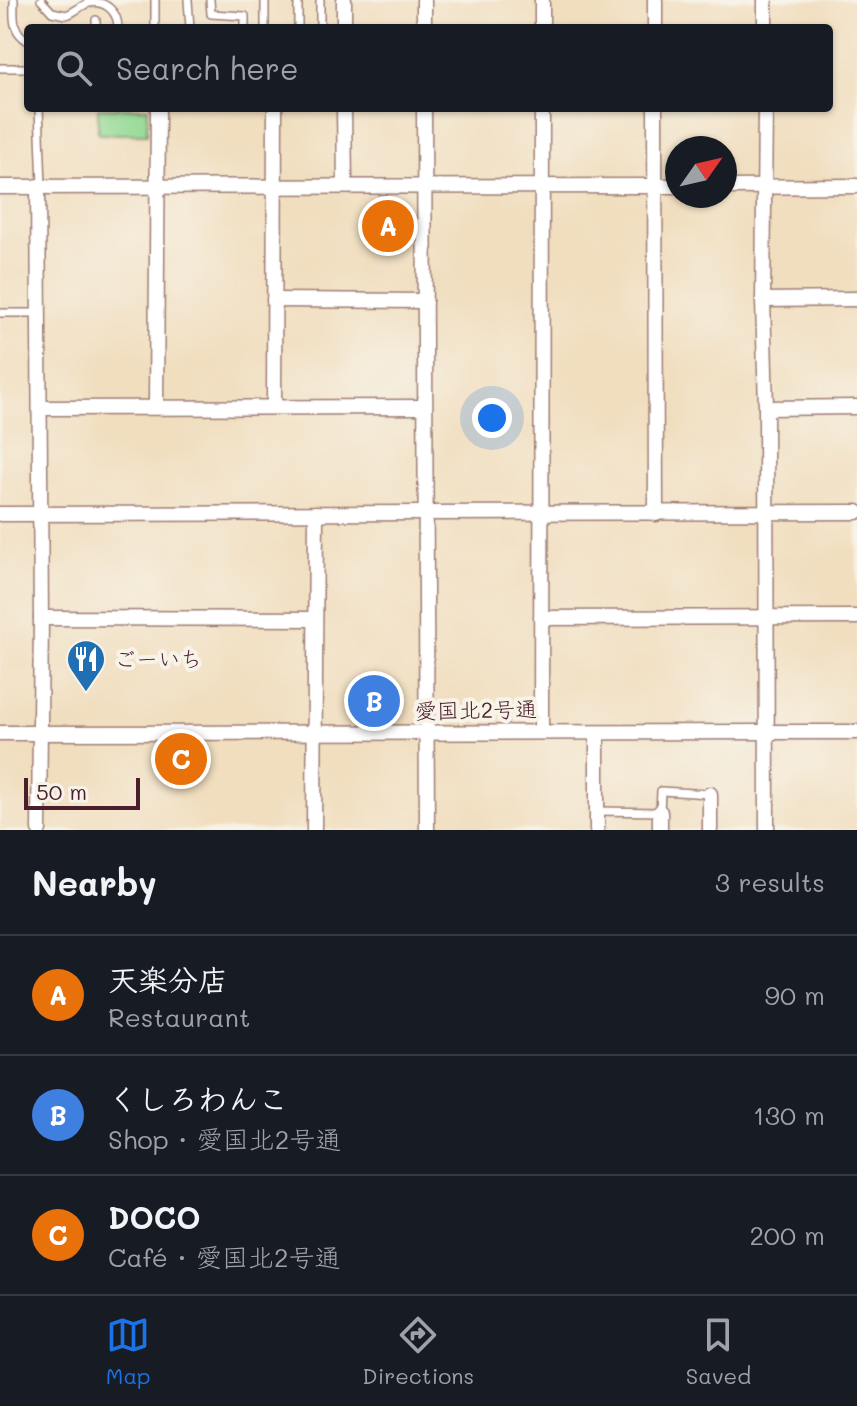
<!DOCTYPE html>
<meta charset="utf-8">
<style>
:root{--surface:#171b24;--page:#20242c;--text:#f1f3f6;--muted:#9ea1a6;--line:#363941;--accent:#1a73e8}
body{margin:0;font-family:Mali,"Klee One",sans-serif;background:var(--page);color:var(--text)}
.compass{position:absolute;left:665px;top:136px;width:72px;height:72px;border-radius:50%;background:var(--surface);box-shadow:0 2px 6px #0004;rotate:56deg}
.scale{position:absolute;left:24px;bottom:20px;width:116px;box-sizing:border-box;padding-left:8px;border:4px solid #4a1f2b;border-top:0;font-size:22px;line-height:28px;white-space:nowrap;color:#4a1f2b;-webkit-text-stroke:6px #f7f3e8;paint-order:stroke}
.you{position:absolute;left:492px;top:418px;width:28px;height:28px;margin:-20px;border:6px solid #fff;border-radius:50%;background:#1a73e8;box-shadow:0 0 0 12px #1a73e833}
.badge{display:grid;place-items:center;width:52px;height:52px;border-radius:50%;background:var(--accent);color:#fff;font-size:26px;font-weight:700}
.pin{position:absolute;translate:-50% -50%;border:4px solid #fff;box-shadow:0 2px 8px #0006}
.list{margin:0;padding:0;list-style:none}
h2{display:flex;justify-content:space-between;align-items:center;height:104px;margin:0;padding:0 32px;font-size:34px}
h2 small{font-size:26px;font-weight:400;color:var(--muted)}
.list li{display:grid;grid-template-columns:52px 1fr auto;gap:24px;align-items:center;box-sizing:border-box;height:120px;padding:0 32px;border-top:2px solid var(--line)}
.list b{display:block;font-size:30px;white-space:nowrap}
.list p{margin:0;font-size:26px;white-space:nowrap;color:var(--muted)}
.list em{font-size:26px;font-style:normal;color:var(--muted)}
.icon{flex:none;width:44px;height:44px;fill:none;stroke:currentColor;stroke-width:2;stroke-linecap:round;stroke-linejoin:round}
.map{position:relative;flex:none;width:857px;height:830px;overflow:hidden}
.search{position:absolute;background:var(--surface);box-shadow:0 2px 6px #0004;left:24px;right:24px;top:24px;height:88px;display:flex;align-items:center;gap:20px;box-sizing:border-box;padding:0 28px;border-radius:8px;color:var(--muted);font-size:30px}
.sheet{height:464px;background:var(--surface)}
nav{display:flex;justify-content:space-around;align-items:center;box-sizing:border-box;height:112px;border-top:2px solid var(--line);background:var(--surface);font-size:22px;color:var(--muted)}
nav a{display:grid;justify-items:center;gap:4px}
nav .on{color:var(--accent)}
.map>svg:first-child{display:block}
.green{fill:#94da94;stroke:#6f7c60;stroke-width:2}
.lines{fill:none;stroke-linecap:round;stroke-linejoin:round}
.service-casing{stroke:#9e7e75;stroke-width:10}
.minor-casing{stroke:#9e7e75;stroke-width:17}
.service{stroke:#fff;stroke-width:7}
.minor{stroke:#fff;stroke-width:14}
.labels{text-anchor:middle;stroke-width:8;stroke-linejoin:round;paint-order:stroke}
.poi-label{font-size:22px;fill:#4a1f2b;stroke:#f7f3e8;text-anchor:start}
.street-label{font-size:22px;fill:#4a1f2b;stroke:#f7f3e8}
</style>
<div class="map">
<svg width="857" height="830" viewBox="0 0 857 830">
<rect width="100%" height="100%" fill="#f7f3e8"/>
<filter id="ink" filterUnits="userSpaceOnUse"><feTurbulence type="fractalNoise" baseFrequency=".0125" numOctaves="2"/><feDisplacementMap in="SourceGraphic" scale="16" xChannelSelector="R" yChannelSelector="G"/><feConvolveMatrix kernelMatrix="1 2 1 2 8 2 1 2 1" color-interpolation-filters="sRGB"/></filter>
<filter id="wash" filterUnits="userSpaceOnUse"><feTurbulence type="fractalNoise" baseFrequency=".006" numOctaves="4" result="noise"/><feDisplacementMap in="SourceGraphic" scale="32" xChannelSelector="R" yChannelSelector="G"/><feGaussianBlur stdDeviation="1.8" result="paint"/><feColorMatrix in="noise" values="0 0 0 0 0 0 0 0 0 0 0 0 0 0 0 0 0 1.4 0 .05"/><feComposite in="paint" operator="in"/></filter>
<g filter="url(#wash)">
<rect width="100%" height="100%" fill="#f1debf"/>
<polygon class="green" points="98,108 148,108 147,134 98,134"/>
</g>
<g filter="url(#ink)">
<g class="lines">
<g class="service-casing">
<g id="service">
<path d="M14,0C14,17 11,31 28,41"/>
<path d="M41,0L52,12L66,15C74,13 81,5 89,3C107,0 118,13 118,28"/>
<polyline points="188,0 190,28"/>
<polyline points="210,0 211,14 245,16 245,28"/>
<polyline points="265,0 265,28"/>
<polyline points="320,0 320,28"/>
<polyline points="96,20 96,28"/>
<polyline points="155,28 155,0"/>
<polyline points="298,28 298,0"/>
<polyline points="0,68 28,68"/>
<polyline points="39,108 42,186"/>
<polyline points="0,313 39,313"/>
<polyline points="597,811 660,812 661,791 710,794"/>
</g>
</g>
<g class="minor-casing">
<g id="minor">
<polyline points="344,0 344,28"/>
<polyline points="424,0 424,28"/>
<polyline points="655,0 655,28"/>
<polyline points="765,0 765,28"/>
<polyline points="542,28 542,0"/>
<polyline points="344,108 345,185"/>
<polyline points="424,108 427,830"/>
<polyline points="655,108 656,514"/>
<polyline points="765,108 763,300 766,408 767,830"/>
<polyline points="38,186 41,618 39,830"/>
<polyline points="0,187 677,186"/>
<polyline points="725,187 857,186"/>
<polyline points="274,300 425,301"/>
<polyline points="763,300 857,299"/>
<polyline points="274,406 275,108"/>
<polyline points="156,407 158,108"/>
<polyline points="40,408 424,407"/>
<polyline points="766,408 857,407"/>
<polyline points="0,514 857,512"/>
<polyline points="41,618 314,619"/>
<polyline points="541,618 857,617"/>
<polyline points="541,731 542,108"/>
<polyline points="0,733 857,732"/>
<polyline points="710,794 710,830"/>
<polyline points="314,830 316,513"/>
<polyline points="597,830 597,733"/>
<polyline points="660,830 660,812"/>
</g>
</g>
<use href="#service" class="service"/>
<use href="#minor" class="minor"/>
</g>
</g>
<defs>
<g id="restaurant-pin" transform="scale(2)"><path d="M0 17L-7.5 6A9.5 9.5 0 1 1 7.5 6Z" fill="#1f6fb2" stroke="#f7f3e8"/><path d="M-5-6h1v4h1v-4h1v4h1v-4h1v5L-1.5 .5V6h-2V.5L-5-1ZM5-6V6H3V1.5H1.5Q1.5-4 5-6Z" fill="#fff"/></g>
</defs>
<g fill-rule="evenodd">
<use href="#restaurant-pin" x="86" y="659"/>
</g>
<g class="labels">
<g class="poi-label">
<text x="114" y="667">ごーいち</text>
</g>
<g class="street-label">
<text transform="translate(476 710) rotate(-1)" y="8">愛国北2号通</text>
</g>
</g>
</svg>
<svg class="compass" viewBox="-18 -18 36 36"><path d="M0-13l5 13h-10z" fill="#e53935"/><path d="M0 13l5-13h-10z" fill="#9ea1a6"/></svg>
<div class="scale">50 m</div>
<div class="you"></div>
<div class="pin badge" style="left:388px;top:226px;background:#e8710a">A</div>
<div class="pin badge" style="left:374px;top:701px;background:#3f7fe0">B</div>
<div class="pin badge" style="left:181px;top:759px;background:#e8710a">C</div>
<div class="search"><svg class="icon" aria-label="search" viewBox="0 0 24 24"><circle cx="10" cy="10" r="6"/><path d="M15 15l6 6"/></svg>Search here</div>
</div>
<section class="sheet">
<h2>Nearby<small>3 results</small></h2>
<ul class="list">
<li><span class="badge" style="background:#e8710a">A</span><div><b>天楽分店</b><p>Restaurant</p></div><em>90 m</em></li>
<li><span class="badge" style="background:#3f7fe0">B</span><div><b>くしろわんこ</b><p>Shop · 愛国北2号通</p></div><em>130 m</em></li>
<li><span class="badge" style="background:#e8710a">C</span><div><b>DOCO</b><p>Café · 愛国北2号通</p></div><em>200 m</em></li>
</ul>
</section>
<nav>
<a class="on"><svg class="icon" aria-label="map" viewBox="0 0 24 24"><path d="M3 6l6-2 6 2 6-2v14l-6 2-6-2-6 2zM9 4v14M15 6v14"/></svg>Map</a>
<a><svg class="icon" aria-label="directions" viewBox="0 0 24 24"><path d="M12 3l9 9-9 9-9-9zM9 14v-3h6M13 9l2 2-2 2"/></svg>Directions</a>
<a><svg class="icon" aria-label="saved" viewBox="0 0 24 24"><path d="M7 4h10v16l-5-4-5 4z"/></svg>Saved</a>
</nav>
